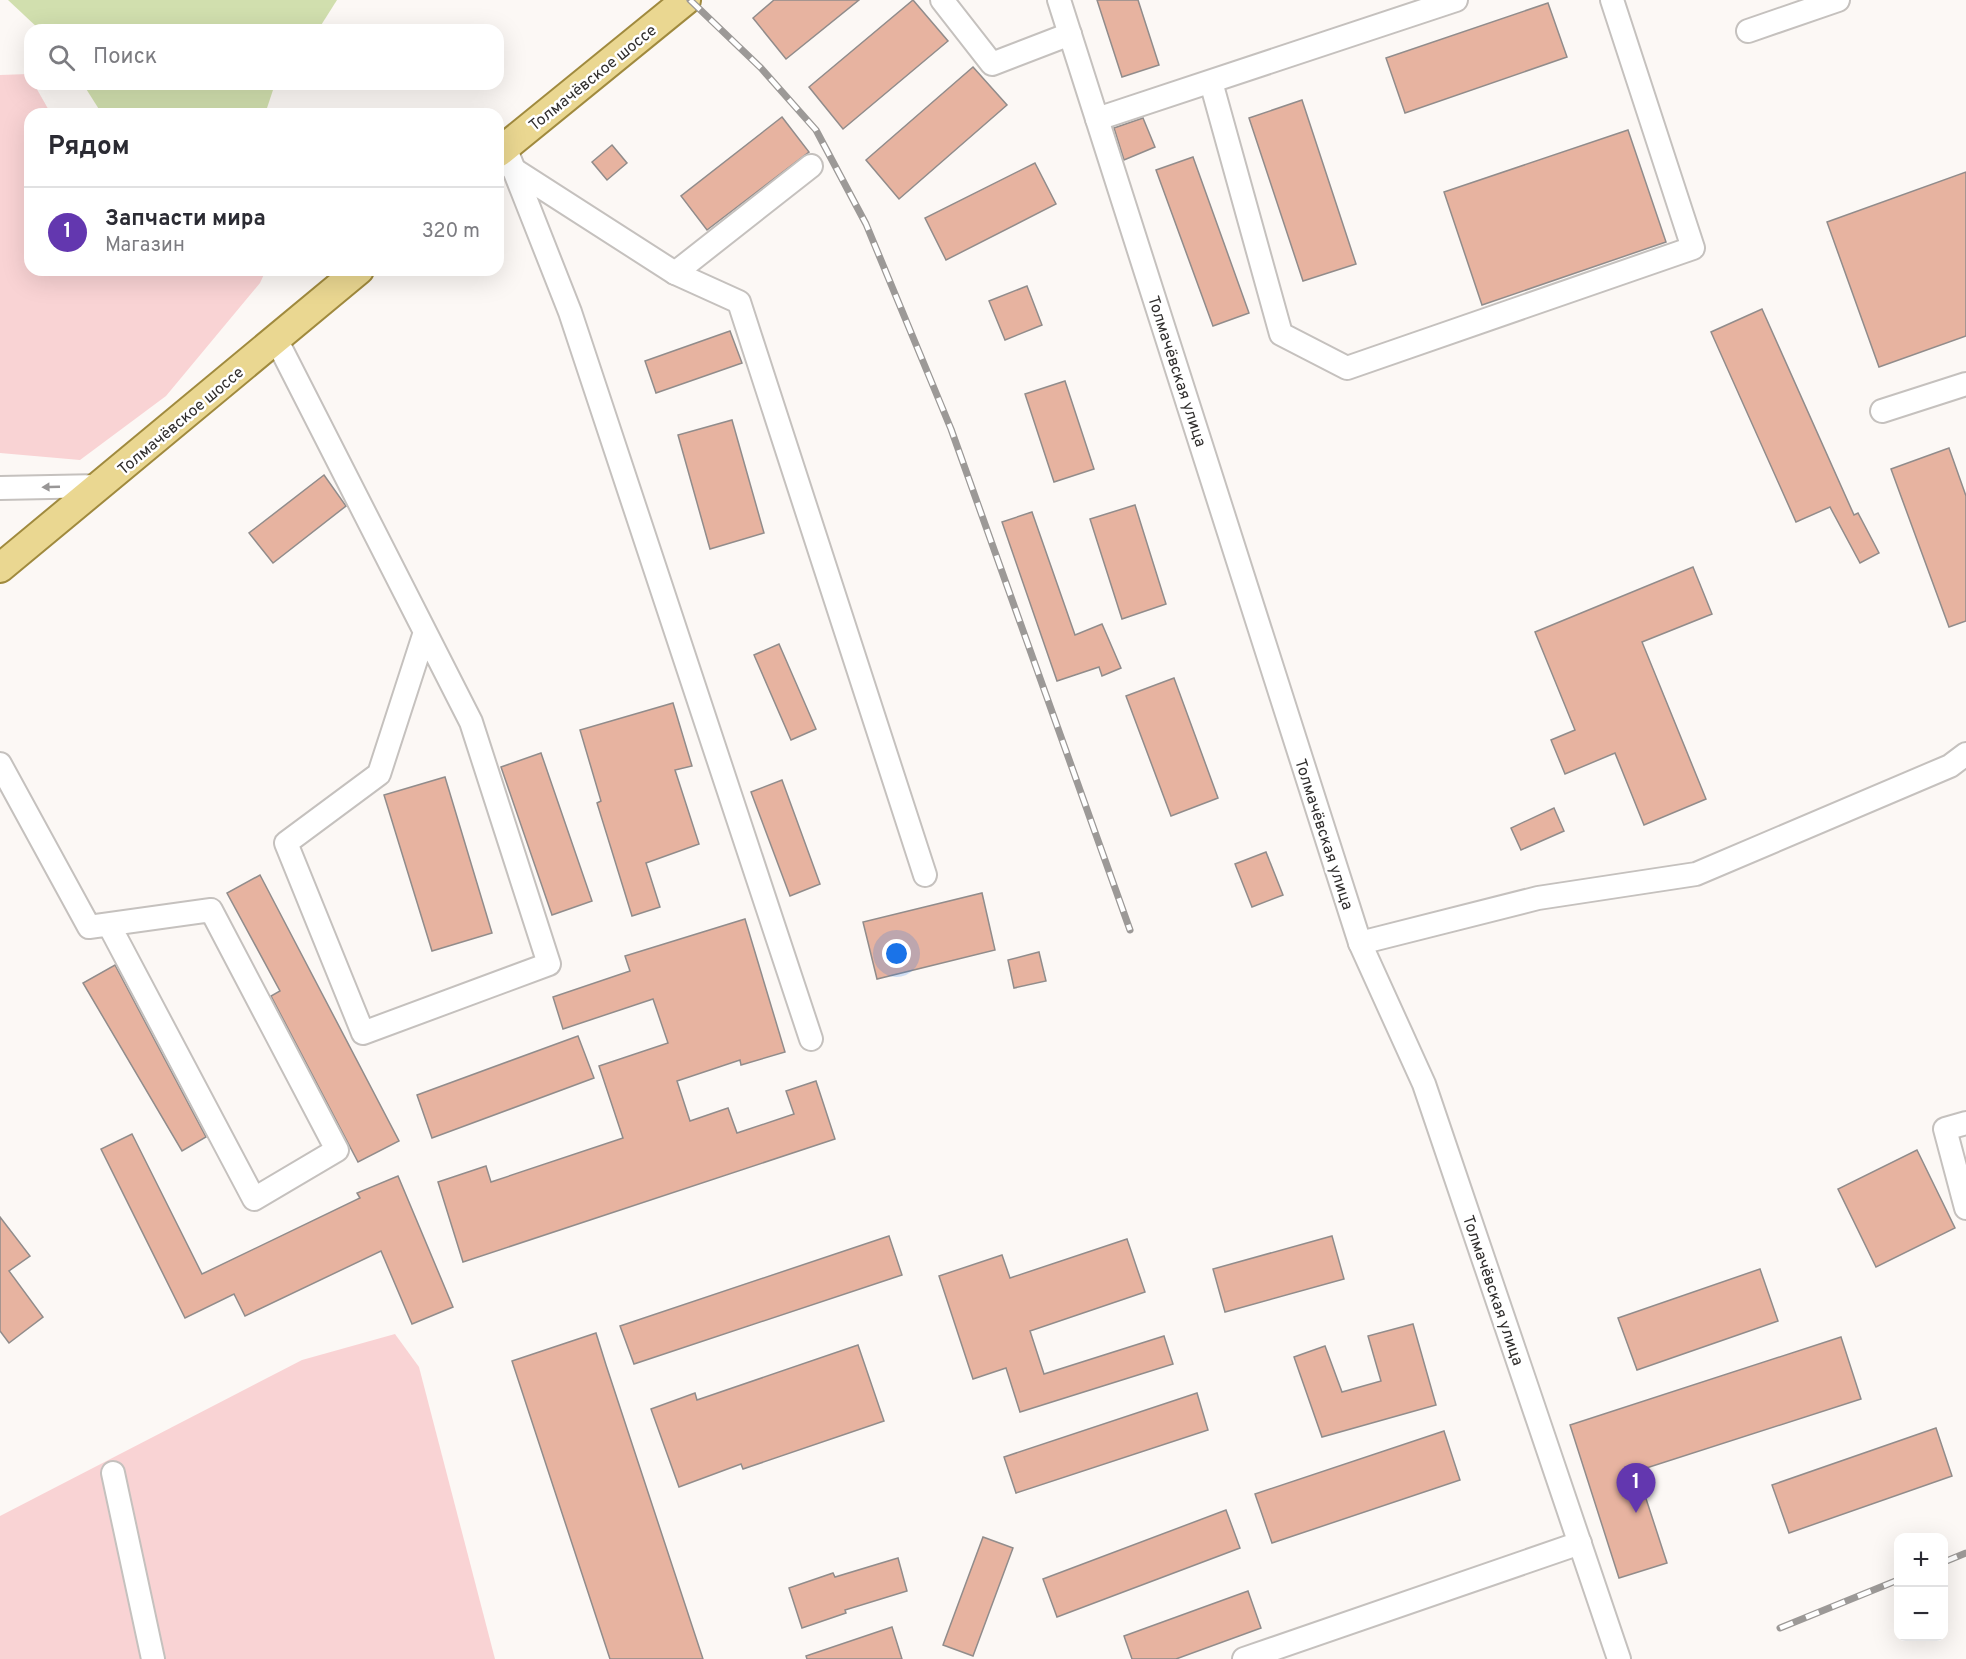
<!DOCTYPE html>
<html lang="ru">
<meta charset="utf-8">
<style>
:root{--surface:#fff;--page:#f7f7f7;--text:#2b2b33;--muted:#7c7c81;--line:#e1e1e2;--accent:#6337af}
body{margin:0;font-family:Overpass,sans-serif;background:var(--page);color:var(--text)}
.controls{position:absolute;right:18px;bottom:18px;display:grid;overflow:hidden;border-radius:12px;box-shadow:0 6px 24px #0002}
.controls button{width:54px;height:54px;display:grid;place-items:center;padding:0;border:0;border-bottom:2px solid var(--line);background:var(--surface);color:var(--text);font:30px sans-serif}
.you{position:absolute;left:897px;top:954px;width:21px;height:21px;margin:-15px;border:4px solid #fff;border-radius:50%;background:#1a73e8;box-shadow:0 0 0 9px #1a73e833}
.badge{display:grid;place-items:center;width:39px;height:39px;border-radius:50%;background:var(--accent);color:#fff;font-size:20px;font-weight:700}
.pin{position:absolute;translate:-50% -50px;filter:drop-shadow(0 2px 3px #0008)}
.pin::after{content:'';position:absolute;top:32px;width:21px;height:18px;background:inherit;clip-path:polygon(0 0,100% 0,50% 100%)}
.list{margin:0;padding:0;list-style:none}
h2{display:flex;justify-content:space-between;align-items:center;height:78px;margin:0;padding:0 24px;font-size:26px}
h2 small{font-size:20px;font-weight:400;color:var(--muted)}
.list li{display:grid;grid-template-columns:39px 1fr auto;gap:18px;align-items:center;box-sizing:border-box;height:90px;padding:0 24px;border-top:2px solid var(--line)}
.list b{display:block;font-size:22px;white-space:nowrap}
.list p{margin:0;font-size:20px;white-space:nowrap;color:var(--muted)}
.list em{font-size:20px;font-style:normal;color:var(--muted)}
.icon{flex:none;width:33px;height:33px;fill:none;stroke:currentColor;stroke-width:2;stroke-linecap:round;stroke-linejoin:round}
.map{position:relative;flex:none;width:1966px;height:1659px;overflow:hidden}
.search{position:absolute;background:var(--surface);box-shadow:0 6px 24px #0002;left:24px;top:24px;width:480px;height:66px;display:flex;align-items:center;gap:15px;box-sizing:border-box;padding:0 21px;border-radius:18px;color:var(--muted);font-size:22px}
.panel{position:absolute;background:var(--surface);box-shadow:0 6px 24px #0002;left:24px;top:108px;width:480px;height:168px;border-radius:18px}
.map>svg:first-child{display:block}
.green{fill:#f9d3d4}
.water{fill:#d1dfae}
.building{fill:#e7b3a0;stroke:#918c8b;stroke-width:1.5}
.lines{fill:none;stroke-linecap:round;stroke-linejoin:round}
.minor-casing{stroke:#c5c1be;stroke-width:26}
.major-casing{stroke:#a08a3e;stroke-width:32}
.minor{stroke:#fff;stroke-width:22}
.major{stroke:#ead791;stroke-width:28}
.rail-casing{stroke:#9c9997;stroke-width:7}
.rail{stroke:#fff;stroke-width:4.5;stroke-dasharray:14;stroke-linecap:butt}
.oneway{fill:#989696}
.labels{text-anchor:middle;stroke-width:5;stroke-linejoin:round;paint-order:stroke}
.street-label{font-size:16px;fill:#302e2d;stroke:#fff}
</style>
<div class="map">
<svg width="1966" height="1659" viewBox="0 0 1966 1659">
<rect width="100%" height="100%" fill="#fcf8f5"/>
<g class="green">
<polygon points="29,74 30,84 34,84 51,114 30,114 30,270 266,270 260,283 166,396 80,460 0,453 0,75"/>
<polygon points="395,1334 419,1367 495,1659 0,1659 0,1516 302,1360"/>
</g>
<g class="water">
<polygon points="8,0 337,0 318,30 40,30"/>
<polygon points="83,84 275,84 265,114 102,114"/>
</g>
<g class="building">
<polygon points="774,0 859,0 786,59 753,18"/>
<polygon points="913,0 948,41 843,129 809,87"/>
<polygon points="1097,0 1138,0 1159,65 1122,77"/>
<polygon points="1548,3 1567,57 1405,113 1386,58"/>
<polygon points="973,67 1007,105 899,199 866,160"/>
<polygon points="1302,100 1356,264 1303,281 1249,118"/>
<polygon points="782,117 809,152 707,230 681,196"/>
<polygon points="1143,118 1155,147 1124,160 1114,128"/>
<polygon points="1628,130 1666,242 1482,305 1444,192"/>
<polygon points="612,145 627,163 607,180 592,162"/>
<polygon points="1193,157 1249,313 1213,326 1156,170"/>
<polygon points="1035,163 1056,204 946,260 925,218"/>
<polygon points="1966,172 1966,336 1879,367 1827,222"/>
<polygon points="1027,286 1042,325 1005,340 989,301"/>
<polygon points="1762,309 1854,515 1858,513 1879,553 1860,563 1830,507 1796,522 1711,332"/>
<polygon points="730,331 742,363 656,393 645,361"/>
<polygon points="1065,381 1094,469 1054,482 1025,394"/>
<polygon points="732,420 764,533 710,549 678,435"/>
<polygon points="1949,448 1966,496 1966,621 1949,627 1891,469"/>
<polygon points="324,475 346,506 273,563 249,533"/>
<polygon points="1135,505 1166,604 1122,619 1090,519"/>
<polygon points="1032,512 1075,635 1102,624 1121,668 1102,676 1099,667 1057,681 1002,522"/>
<polygon points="1693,567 1712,614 1642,642 1706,799 1644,825 1615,753 1565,774 1551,740 1575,730 1535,632"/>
<polygon points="779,644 816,729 791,740 754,655"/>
<polygon points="1174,678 1218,798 1171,816 1126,696"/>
<polygon points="673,703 692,766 675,770 699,844 646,863 660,907 632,916 597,803 601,801 580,730"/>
<polygon points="541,753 592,901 552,915 501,767"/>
<polygon points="445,777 492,933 432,951 384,795"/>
<polygon points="782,780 820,884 790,896 751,792"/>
<polygon points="1554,808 1564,831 1521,850 1511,828"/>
<polygon points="1266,852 1283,895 1252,907 1235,864"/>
<polygon points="260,875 399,1141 358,1162 271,996 280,991 227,893"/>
<polygon points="982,893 995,950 877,979 863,922"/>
<polygon points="745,919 785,1052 741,1065 740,1060 677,1081 690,1121 728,1108 737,1133 794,1114 786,1091 816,1081 835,1139 463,1262 438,1182 486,1166 491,1182 623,1138 599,1066 668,1043 653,999 563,1029 553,997 630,971 625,956"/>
<polygon points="1039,952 1046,981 1014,988 1008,960"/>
<polygon points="115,965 206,1137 182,1151 83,983"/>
<polygon points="578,1036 594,1078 432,1138 417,1095"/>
<polygon points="132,1134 202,1274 360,1198 357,1193 398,1176 453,1307 412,1324 381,1251 245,1316 234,1294 185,1318 101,1149"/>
<polygon points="1917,1150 1955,1228 1876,1267 1838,1189"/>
<polygon points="0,1217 30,1256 9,1271 43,1317 9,1343 0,1331"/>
<polygon points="889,1236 902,1275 634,1364 620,1326"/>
<polygon points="1332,1236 1344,1279 1225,1312 1213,1269"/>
<polygon points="1127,1239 1145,1292 1030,1331 1044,1374 1164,1336 1173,1364 1020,1412 1006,1368 973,1379 939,1276 1002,1255 1010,1278"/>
<polygon points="1760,1269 1778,1321 1637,1370 1618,1318"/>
<polygon points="1413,1324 1436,1405 1322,1437 1294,1357 1325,1346 1342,1392 1381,1381 1368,1336"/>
<polygon points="596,1333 606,1365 703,1659 610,1659 512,1361"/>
<polygon points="1841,1337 1861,1399 1637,1471 1667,1563 1619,1578 1570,1425"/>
<polygon points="858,1345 884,1421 743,1469 741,1464 679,1487 651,1409 695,1393 697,1400"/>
<polygon points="1197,1393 1208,1430 1016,1493 1004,1457"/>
<polygon points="1936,1428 1952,1476 1789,1533 1772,1485"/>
<polygon points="1444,1431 1460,1480 1272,1543 1255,1494"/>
<polygon points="1226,1510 1240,1548 1057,1617 1043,1579"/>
<polygon points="983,1537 1013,1548 973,1656 943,1645"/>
<polygon points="898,1558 907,1591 845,1610 846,1613 802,1628 789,1588 833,1573 835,1577"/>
<polygon points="1248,1591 1261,1628 1176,1659 1132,1659 1124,1636"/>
<polygon points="892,1627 902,1659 807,1659 806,1656"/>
</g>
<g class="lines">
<g class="minor-casing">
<g id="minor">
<polyline points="942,0 992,64 1070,34"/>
<polyline points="1059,0 1360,943 1424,1084 1619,1659"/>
<polyline points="1748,31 1838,0"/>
<polyline points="1211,82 1281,334 1347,368 1693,248 1612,0"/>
<polyline points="1097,119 1456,0"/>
<polyline points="505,147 570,312 811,1039"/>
<polyline points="513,169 675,273 739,302 925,875"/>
<polyline points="675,273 811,166"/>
<polyline points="276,339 471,722 549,964 363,1033 286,843 379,774 425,632"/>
<polyline points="1882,411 1966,384"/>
<polyline points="0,488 101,486"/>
<polyline points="0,764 89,927 211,910 337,1150 254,1199 109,925"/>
<polyline points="1360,943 1538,898 1696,874 1950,766 1966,754"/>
<polyline points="1966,1123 1945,1129 1966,1208"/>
<polyline points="113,1473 153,1659"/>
<polyline points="1244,1659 1580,1543"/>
</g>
</g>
<g class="major-casing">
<g id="major">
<polyline points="498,153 686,0"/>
<polyline points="0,568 359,270"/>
</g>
</g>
<use href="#minor" class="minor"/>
<use href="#major" class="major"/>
<g class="rail-casing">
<g id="rail">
<polyline points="690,0 761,68 816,130 866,224 951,429 1130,930"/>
<polyline points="1944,1562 1966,1553"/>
<polyline points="1780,1628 1898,1580"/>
</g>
</g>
<use href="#rail" class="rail"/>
</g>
<defs><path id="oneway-solid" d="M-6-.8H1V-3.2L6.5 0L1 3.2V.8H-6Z" transform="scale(1.5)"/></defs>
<use class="oneway" href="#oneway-solid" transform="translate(51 487) rotate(178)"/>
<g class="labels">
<g class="street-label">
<text transform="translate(592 77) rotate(-39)" y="6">Толмачёвское шоссе</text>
<text transform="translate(1178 371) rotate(72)" y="6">Толмачёвская улица</text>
<text transform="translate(180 420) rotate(-40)" y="6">Толмачёвское шоссе</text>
<text transform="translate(1325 834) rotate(72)" y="6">Толмачёвская улица</text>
<text transform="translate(1494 1290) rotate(71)" y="6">Толмачёвская улица</text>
</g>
</g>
</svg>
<div class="controls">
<button>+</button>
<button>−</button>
</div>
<div class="you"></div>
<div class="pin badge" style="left:1636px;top:1513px">1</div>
<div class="search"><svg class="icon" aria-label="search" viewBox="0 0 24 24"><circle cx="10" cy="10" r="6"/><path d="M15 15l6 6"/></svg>Поиск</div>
<section class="panel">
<h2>Рядом<small></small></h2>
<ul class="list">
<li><span class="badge">1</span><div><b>Запчасти мира</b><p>Магазин</p></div><em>320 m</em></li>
</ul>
</section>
</div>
